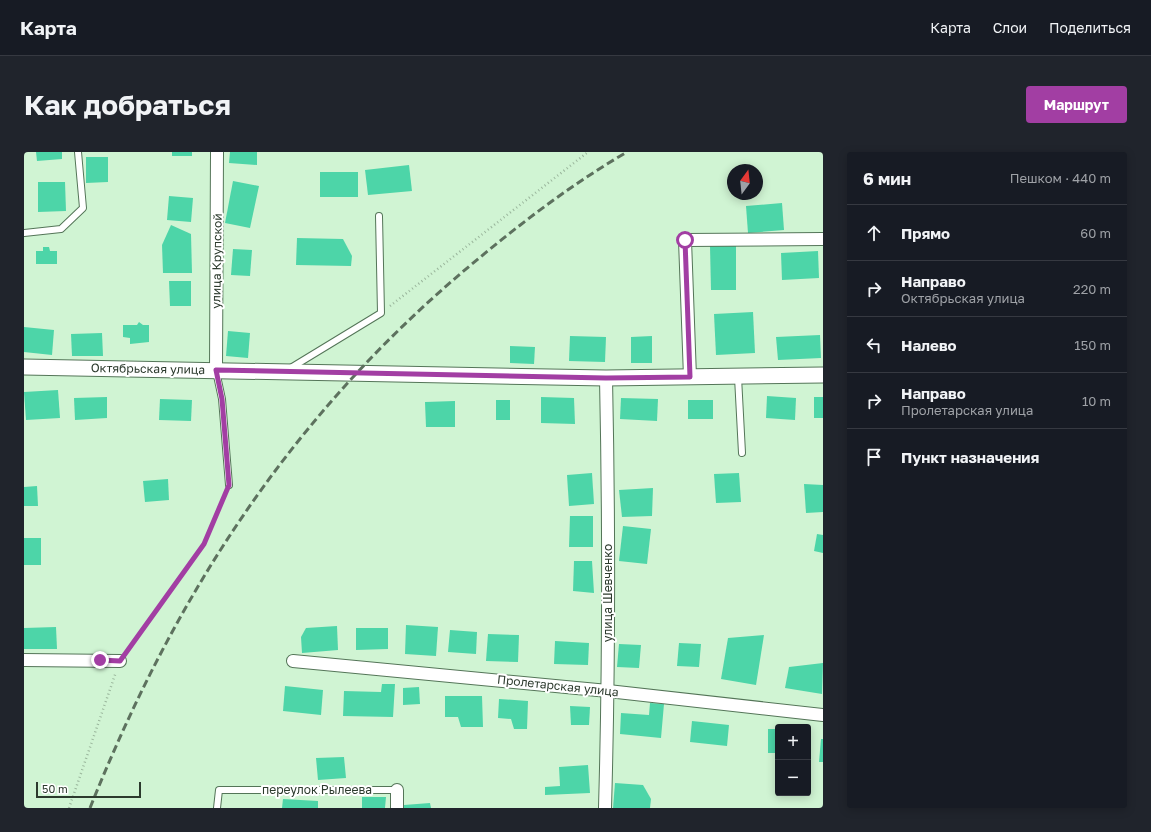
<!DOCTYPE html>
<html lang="ru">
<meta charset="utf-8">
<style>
:root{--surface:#171b24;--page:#20242c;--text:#f1f3f6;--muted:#9ea1a6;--line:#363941;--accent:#a23ea3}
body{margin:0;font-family:"Golos Text",sans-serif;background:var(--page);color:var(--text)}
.controls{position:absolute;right:12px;bottom:12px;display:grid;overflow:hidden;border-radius:4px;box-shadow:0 2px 10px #0003}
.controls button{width:36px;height:36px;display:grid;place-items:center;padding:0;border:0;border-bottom:1px solid var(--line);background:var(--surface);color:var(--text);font:20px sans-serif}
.compass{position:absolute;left:703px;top:12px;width:36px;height:36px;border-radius:50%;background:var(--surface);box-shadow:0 2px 10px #0003;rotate:15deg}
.scale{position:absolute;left:12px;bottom:10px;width:105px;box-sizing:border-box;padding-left:4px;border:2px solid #2c3a2d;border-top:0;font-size:11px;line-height:14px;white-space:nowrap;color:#2c3a2d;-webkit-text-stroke:3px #fff;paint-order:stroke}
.stop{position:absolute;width:12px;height:12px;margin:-9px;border:3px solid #a23ea3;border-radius:50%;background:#fff}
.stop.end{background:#a23ea3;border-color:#fff;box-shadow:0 1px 4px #0008}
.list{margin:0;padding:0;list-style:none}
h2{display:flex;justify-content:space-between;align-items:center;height:52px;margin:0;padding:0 16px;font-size:17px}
h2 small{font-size:13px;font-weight:400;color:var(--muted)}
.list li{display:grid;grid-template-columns:26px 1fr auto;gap:12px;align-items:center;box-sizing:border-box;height:56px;padding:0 16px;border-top:1px solid var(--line)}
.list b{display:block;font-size:15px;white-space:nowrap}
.list p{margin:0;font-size:13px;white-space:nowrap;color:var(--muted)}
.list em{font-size:13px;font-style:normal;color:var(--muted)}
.icon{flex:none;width:22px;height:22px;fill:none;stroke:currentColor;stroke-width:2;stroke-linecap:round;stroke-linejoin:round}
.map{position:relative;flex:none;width:799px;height:656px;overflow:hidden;border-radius:4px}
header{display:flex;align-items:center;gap:24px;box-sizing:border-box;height:56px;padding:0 20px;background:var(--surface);border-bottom:1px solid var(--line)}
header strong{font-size:19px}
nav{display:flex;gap:22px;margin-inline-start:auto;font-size:14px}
.intro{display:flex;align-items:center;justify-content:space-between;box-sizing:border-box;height:96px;padding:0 24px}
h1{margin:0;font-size:28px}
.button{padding:10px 18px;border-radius:4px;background:var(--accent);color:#fff;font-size:14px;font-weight:700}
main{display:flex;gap:24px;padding:0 24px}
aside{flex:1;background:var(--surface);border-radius:4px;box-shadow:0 2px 10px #0003}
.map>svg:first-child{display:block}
.building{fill:#4dd5a8}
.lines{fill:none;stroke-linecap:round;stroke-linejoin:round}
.service-casing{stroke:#547558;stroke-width:8}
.minor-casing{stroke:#547558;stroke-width:14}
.tertiary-casing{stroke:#547558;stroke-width:17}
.path{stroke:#9ab69c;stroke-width:2.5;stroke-dasharray:1 3;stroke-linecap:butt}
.service{stroke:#fff;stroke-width:6}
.minor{stroke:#fff;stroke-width:12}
.tertiary{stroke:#fff;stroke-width:15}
.rail{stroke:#5d715e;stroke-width:3;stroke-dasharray:8 4;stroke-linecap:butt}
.route{stroke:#a23ea3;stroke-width:5}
.labels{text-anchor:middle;stroke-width:4;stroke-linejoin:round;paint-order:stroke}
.street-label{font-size:12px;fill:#2c3a2d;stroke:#fff}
</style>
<header>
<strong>Карта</strong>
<nav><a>Карта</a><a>Слои</a><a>Поделиться</a></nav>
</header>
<div class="intro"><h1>Как добраться</h1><a class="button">Маршрут</a></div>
<main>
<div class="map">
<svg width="799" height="656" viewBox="0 0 799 656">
<rect width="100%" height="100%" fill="#d0f4d3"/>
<g class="building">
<polygon points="12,0 38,0 38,7 13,9"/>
<rect x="148" y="0" width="20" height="4"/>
<polygon points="206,0 233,0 233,13 205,11"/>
<polygon points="62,5 84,5 84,30 62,31"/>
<polygon points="385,13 388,39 344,43 341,18"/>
<rect x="296" y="20" width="38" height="25"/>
<polygon points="209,29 235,34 226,76 201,71"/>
<polygon points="14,30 41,30 42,59 14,60"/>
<polygon points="145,44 169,46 167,70 143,68"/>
<polygon points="758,51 760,78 724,81 722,54"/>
<polygon points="147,73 167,82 168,121 139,121 138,93"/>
<polygon points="273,86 319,87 328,104 327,114 272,113"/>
<polygon points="686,94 712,94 712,138 687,138"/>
<polygon points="19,95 25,95 26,99 33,99 33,112 12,112 12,99 19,99"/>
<polygon points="209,97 228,98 226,124 207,123"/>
<polygon points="794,99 795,126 758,128 757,101"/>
<polygon points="145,129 167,129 167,154 146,154"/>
<polygon points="729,160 731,201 692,203 690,162"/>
<polygon points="115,170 119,173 125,173 125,190 106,192 106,186 99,185 99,173 113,173"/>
<polygon points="0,175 30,178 28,203 0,200"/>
<polygon points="204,179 226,181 224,206 202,204"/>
<polygon points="78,181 79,204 48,204 47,182"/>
<polygon points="796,183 797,206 754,208 752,185"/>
<polygon points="546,184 582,185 581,210 545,209"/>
<polygon points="628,184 628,211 607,211 607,185"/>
<polygon points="486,194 511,195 510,212 486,211"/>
<polygon points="34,238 36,266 2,268 0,240"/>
<polygon points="743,244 772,246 771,268 742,266"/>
<polygon points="83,245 83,266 51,268 50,246"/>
<polygon points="517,245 550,246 551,272 517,271"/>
<rect x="790" y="245" width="9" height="21"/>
<polygon points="597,246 634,247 633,269 596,267"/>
<polygon points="136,247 168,248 167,269 135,268"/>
<rect x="472" y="248" width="14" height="20"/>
<rect x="664" y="248" width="25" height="19"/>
<polygon points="431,249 431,275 402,275 401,250"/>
<polygon points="568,321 570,352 545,354 543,323"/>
<polygon points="715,321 717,350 692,351 690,322"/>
<polygon points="144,327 145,348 121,350 119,329"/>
<polygon points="780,332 799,333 799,360 782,361"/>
<polygon points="13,334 14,354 0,354 0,335"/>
<polygon points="629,336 628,364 598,365 595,338"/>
<polygon points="546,364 569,364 569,395 545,395"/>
<polygon points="599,374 627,377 623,412 595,409"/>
<polygon points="793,382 799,383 799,401 790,399"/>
<rect x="0" y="386" width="17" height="27"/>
<polygon points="550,409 568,409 570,441 549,439"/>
<polygon points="382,473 414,475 412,504 381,502"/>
<polygon points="313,474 314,498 278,501 277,485 282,476"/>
<polygon points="32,475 33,497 0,497 0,476"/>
<polygon points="332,476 364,476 364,497 332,498"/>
<polygon points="426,478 453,480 452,502 424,500"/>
<polygon points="464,482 495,483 494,510 462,509"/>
<polygon points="740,483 732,533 697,527 704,486"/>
<polygon points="531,489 565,491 564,513 530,512"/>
<polygon points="655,491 677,492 675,515 653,514"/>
<polygon points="595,492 617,493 615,516 593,515"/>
<polygon points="799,511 798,542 761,536 765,515"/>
<polygon points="358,532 371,532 369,565 319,564 320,539 357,540"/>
<polygon points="261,534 299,538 297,563 259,559"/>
<polygon points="395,535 396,552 379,553 379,536"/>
<polygon points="421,544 458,544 459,575 437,575 434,565 421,565"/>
<polygon points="475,547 504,549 503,577 490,577 487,567 474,566"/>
<polygon points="626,551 640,552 637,586 596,582 597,561 625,563"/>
<polygon points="546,554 566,555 565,573 547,573"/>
<polygon points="668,569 705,573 703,594 666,590"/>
<rect x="744" y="577" width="10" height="24"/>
<polygon points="797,587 799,587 799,610 795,610"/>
<polygon points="320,605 322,626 294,628 292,606"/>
<polygon points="564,613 566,641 521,643 521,635 536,634 535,615"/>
<polygon points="591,631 619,633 627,647 626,656 589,656"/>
<polygon points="338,645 362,645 361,656 338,656"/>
<polygon points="259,647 294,649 294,656 258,656"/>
<polygon points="406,651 407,656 380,656 380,653"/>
</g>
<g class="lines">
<g class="service-casing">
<g id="service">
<polyline points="0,81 37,77 59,56 54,0"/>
<polyline points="265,217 357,161 355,64"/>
<polyline points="192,219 198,247 205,333"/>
<polyline points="714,225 718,301"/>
<polyline points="193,656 195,638 373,638"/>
</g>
</g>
<g class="minor-casing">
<g id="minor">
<polyline points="192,219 193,0"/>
<polyline points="666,225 661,88 799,87"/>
<polyline points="0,508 96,509"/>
<polyline points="269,509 584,539 799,563"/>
<polyline points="373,656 373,638"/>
<path d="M581,656C585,513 585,370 582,226"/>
</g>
</g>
<g class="tertiary-casing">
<polyline id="tertiary" points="0,215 582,226 799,223"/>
</g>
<g class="path">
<polyline points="366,154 564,0"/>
<polyline points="103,500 180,392 202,341"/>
<polyline points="45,656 92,520"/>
</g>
<use href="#service" class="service"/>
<use href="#minor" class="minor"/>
<use href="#tertiary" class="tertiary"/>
<path class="rail" d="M66,656C152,441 269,261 448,112C497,71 548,32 603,0"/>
</g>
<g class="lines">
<polyline class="route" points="76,508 96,509 180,392 205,333 198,247 192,218 582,226 666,225 661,88"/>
</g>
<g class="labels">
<g class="street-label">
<text transform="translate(193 109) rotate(-89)" y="4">улица Крупской</text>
<text transform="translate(124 217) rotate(1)" y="4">Октябрьская улица</text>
<text transform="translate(584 441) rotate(-90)" y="4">улица Шевченко</text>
<text transform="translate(534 534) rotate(6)" y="4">Пролетарская улица</text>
<text x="293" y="642">переулок Рылеева</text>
</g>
</g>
</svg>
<div class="controls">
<button>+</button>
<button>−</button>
</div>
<svg class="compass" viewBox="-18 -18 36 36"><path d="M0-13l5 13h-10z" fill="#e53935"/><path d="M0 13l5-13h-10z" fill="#9ea1a6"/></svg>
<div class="scale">50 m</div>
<div class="stop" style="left:661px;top:88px"></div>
<div class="stop end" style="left:76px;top:508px"></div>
</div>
<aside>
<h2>6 мин<small>Пешком · 440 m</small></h2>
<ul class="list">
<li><svg class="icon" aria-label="ahead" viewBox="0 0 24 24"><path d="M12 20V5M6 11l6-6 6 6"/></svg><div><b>Прямо</b></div><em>60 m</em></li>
<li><svg class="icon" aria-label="right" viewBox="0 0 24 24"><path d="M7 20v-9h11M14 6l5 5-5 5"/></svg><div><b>Направо</b><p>Октябрьская улица</p></div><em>220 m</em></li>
<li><svg class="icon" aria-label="left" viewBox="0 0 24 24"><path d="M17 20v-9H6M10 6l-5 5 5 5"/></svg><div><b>Налево</b></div><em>150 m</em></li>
<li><svg class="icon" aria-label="right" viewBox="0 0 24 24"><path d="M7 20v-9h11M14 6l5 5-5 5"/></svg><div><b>Направо</b><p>Пролетарская улица</p></div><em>10 m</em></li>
<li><svg class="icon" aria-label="arrive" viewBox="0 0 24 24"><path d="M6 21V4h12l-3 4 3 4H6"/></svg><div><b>Пункт назначения</b></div></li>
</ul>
</aside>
</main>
